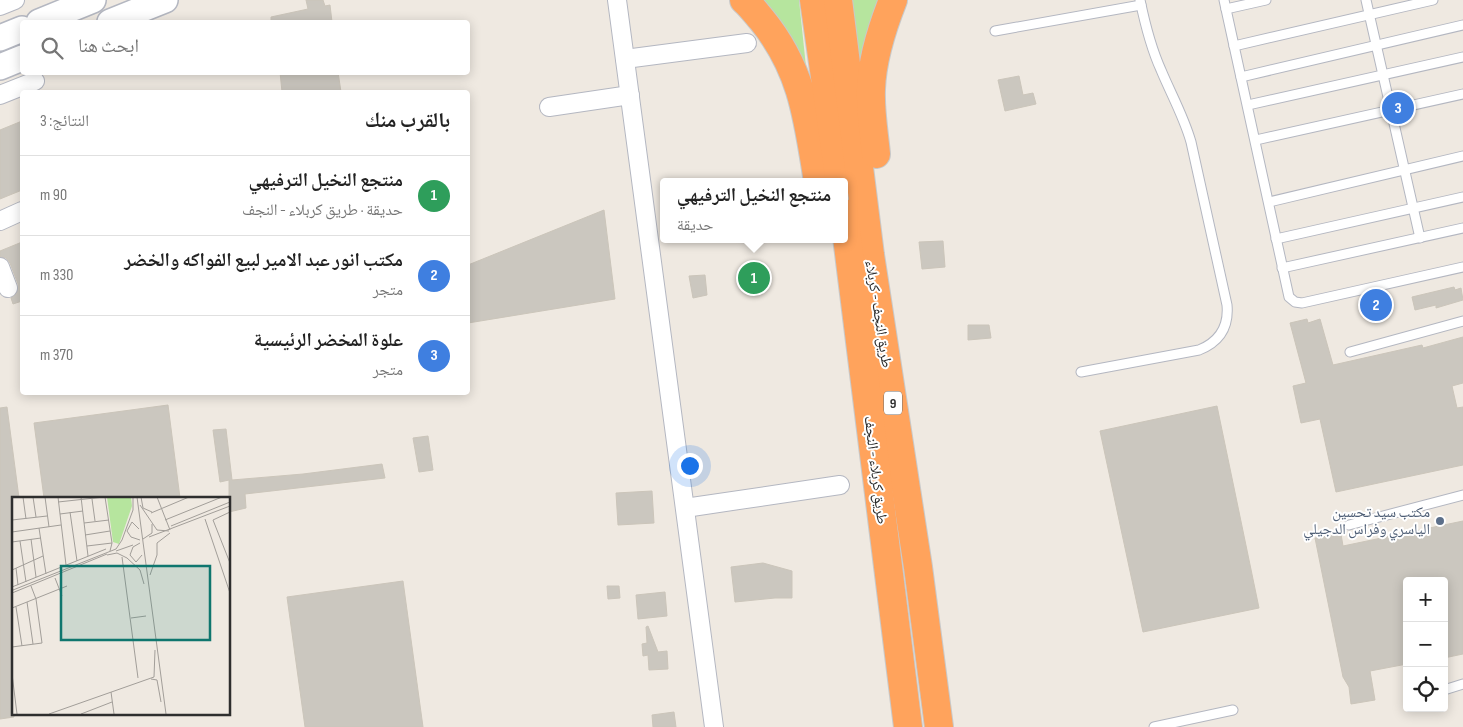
<!DOCTYPE html>
<html lang="ar">
<meta charset="utf-8">
<style>
:root{--surface:#fff;--page:#f2f2f2;--text:#222;--muted:#767676;--line:#e0e0e0;--accent:#4264fb}
body{margin:0;font-family:"Sofia Sans Condensed","Noto Naskh Arabic",sans-serif;background:var(--page);color:var(--text);direction:rtl}
.controls{position:absolute;right:15px;bottom:15px;display:grid;overflow:hidden;border-radius:5px;box-shadow:0 2px 12px #0003}
.controls button{width:45px;height:45px;display:grid;place-items:center;padding:0;border:0;border-bottom:1px solid var(--line);background:var(--surface);color:var(--text);font:25px sans-serif}
.you{position:absolute;left:689px;top:465px;width:18px;height:18px;margin:-12px;border:4px solid #fff;border-radius:50%;background:#1a73e8;box-shadow:0 0 0 8px #1a73e833}
.badge{display:grid;place-items:center;width:32px;height:32px;border-radius:50%;background:var(--accent);color:#fff;font-size:16px;font-weight:700}
.pin{position:absolute;translate:-50% -50%;border:2px solid #fff;box-shadow:0 1px 5px #0006}
.popup{position:absolute;left:660px;top:178px;width:188px;height:65px;box-sizing:border-box;display:grid;place-content:center;border-radius:5px;background:var(--surface);filter:drop-shadow(0 1px 4px #0005);font-size:16px;white-space:nowrap;color:var(--muted)}
.popup b{font-size:19px;color:var(--text)}
.popup::after{content:'';position:absolute;left:50%;top:100%;margin-left:-10px;border:10px solid transparent;border-top-color:var(--surface)}
.list{margin:0;padding:0;list-style:none}
h2{display:flex;justify-content:space-between;align-items:center;height:65px;margin:0;padding:0 20px;font-size:21px}
h2 small{font-size:16px;font-weight:400;color:var(--muted)}
.list li{display:grid;grid-template-columns:32px 1fr auto;gap:15px;align-items:center;box-sizing:border-box;height:80px;padding:0 20px;border-top:1px solid var(--line)}
.list b{display:block;font-size:19px;white-space:nowrap}
.list p{margin:0;font-size:16px;white-space:nowrap;color:var(--muted)}
.list em{font-size:16px;font-style:normal;color:var(--muted)}
.icon{flex:none;width:28px;height:28px;fill:none;stroke:currentColor;stroke-width:2;stroke-linecap:round;stroke-linejoin:round}
.map{position:relative;flex:none;width:1463px;height:727px;overflow:hidden;direction:ltr}
.search{position:absolute;background:var(--surface);box-shadow:0 2px 12px #0003;left:20px;top:20px;width:450px;height:55px;display:flex;align-items:center;gap:12px;box-sizing:border-box;padding:0 18px;border-radius:5px;color:var(--muted);font-size:19px}
.panel{position:absolute;background:var(--surface);box-shadow:0 2px 12px #0003;left:20px;top:90px;width:450px;height:305px;border-radius:5px;direction:rtl}
.map>svg:first-child{display:block}
.green{fill:#b6e59e}
.building{fill:#cbc7bf;stroke:#cbc5ba}
.lines{fill:none;stroke-linecap:round;stroke-linejoin:round}
.lane-casing{stroke:#b4b7c1;stroke-width:11}
.street-casing{stroke:#b4b7c1;stroke-width:20}
.secondary-casing{stroke:#b4b7c1;stroke-width:28}
.highway-casing{stroke:#c9c9c9;stroke-width:30}
.lane{stroke:#fff;stroke-width:9}
.street{stroke:#fff;stroke-width:18}
.secondary{stroke:#fff;stroke-width:25}
.highway{stroke:#ffa35c;stroke-width:28}
.service-dot{fill:#5c6f8a;stroke:#fff;stroke-width:2}
.labels{text-anchor:middle;stroke-width:4;stroke-linejoin:round;paint-order:stroke}
.shield{fill:#fff;stroke:#6d6d6d;stroke-width:1}
.shield-label{font-size:14px;font-weight:bold;fill:#2e2e2e}
.street-label{font-size:15px;fill:#2e2e2e;stroke:#fff}
.service-label{font-size:15px;fill:#4e5e75;stroke:#fff;text-anchor:end}
.inset-road{fill:none;stroke:#a29e99;stroke-width:1}
.view{fill:#0f766e;fill-opacity:0.15;stroke:#0f766e;stroke-width:2.5}
.inset-edge{fill:none;stroke:#2e2e2e;stroke-width:2.5}
</style>
<div class="map">
<svg width="1463" height="727" viewBox="0 0 1463 727">
<rect width="100%" height="100%" fill="#efe9e1"/>
<g class="green">
<polygon points="754,0 799,0 808,86"/>
<polygon points="849,0 880,0 860,77"/>
</g>
<g class="building">
<polygon points="306,0 323,0 325,6 330,5 332,22 271,22 271,17 308,9"/>
<polygon points="280,72 338,72 341,92 282,92"/>
<polygon points="1019,76 1023,95 1033,93 1036,104 1005,111 998,80"/>
<polygon points="22,121 22,190 0,199 0,130"/>
<polygon points="604,210 615,299 468,323 468,265"/>
<polygon points="943,241 945,267 922,269 919,242"/>
<polygon points="22,242 22,301 13,304 11,298 16,294 18,289 18,284 10,263 6,258 0,257 0,251"/>
<polygon points="705,275 707,295 693,298 689,276"/>
<polygon points="1454,287 1455,290 1461,288 1463,300 1436,308 1436,305 1415,310 1412,297"/>
<polygon points="1307,319 1308,323 1320,319 1333,365 1422,345 1423,348 1463,337 1463,383 1452,386 1457,408 1463,407 1463,465 1336,492 1320,419 1301,423 1293,386 1306,383 1290,323"/>
<polygon points="968,325 989,325 991,338 968,340"/>
<polygon points="168,405 180,498 44,498 34,423"/>
<polygon points="1217,406 1259,608 1143,632 1100,431"/>
<polygon points="7,407 19,498 14,498 14,717 0,719 0,408"/>
<polygon points="226,429 232,480 303,474 382,464 385,478 245,494 246,508 229,512 229,480 220,482 213,430"/>
<polygon points="428,436 433,470 419,472 413,438"/>
<polygon points="652,491 654,523 618,525 616,493"/>
<polygon points="1463,521 1463,654 1444,658 1444,581 1407,581 1407,664 1370,671 1375,700 1351,704 1349,687 1343,677 1315,538 1341,534 1343,546"/>
<polygon points="763,563 792,571 792,598 775,598 735,602 731,567"/>
<polygon points="403,581 423,727 305,727 287,597"/>
<polygon points="607,586 619,586 620,598 608,599"/>
<polygon points="665,592 667,616 638,619 636,595"/>
<polygon points="648,626 658,652 667,651 668,669 649,670 648,655 643,656 642,644 647,643 646,627"/>
<polygon points="674,712 676,727 653,727 652,715"/>
</g>
<g class="lines">
<g class="lane-casing">
<g id="lane">
<polyline points="1224,0 1289,297 1295,302 1302,303 1463,267"/>
<polyline points="1366,0 1420,238"/>
<polyline points="1226,9 1266,0"/>
<polyline points="995,31 1141,5"/>
<polyline points="1234,46 1433,0"/>
<polyline points="1241,77 1463,25"/>
<polyline points="1248,105 1463,57"/>
<polyline points="1256,140 1463,94"/>
<polyline points="1269,202 1463,156"/>
<polyline points="1276,239 1463,197"/>
<polyline points="1282,268 1463,228"/>
<polyline points="1350,352 1463,321"/>
<path d="M1081,372L1199,350C1219,342 1229,327 1227,305L1191,142C1184,117 1171,94 1161,70C1151,48 1145,24 1140,0"/>
<polyline points="1349,525 1463,495"/>
<polyline points="1444,690 1463,684"/>
<polyline points="1154,727 1233,710"/>
</g>
</g>
<g class="street-casing">
<g id="street">
<polyline points="617,0 714,727"/>
<polyline points="0,6 15,0"/>
<polyline points="625,59 747,43"/>
<polyline points="0,95 35,81"/>
<polyline points="549,107 630,95"/>
<polyline points="0,221 22,211"/>
<polyline points="0,267 8,288"/>
<polyline points="685,508 840,485"/>
</g>
</g>
<g class="secondary-casing">
<g id="secondary">
<polyline points="39,22 93,0"/>
<polyline points="110,22 165,0"/>
<polyline points="0,38 22,29"/>
<polyline points="0,67 22,58"/>
</g>
</g>
<g class="highway-casing">
<g id="highway">
<path d="M744,0C751,6 756,13 762,20C803,70 808,120 818,182"/>
<polyline points="814,0 840,182"/>
<polyline points="838,0 870,255 918,567 939,727"/>
<path d="M876,154C874,133 870,111 871,89C872,59 882,28 893,0"/>
<polyline points="844,213 908,727"/>
</g>
</g>
<use href="#lane" class="lane"/>
<use href="#street" class="street"/>
<use href="#secondary" class="secondary"/>
<use href="#highway" class="highway"/>
</g>
<circle class="service-dot" cx="1440" cy="521" r="5"/>
<g class="labels">
<rect class="shield" x="884" y="391.5" width="18" height="23" rx="4"/>
<g class="shield-label">
<text x="893" y="408">9</text>
</g>
<g class="street-label">
<text transform="translate(879 314) rotate(81)" y="5">طريق النجف - کربلاء</text>
<text transform="translate(876 470) rotate(83)" y="5">طريق کربلاء - النجف</text>
</g>
<g class="service-label">
<text x="1430" y="517">مكتب سيد تحسين<tspan x="1430" dy="17">الياسري وفراس الدجيلي</tspan></text>
</g>
</g>
<g transform="translate(12 497)">
<rect width="218" height="218" fill="#efe9e1"/>
<path d="M95,0H119L120,9L107,47L101,45Z" fill="#b6e59e"/>
<path class="inset-road" d="M11,0L14,22M21,0L24,20M33,0L37,30M46,0L54,68M69,0L76,59M93,0L100,46L98,54M125,0L154,217M129,0L131,11L140,15M145,0L158,33M80,2L83,24M46,5L92,0M128,8L145,33L157,34M58,15L65,64M218,15L201,23L218,66M139,16L177,0M48,17L71,14M193,22L218,96M0,23L35,19M153,23L210,0M72,26L97,23M159,29L218,5M27,31L34,77M127,32L120,25L115,34L119,40L128,43M0,35L49,28M73,38L98,34M137,40L218,9M19,42L24,80M131,42L140,36V27M8,44L14,85M0,45L29,41M128,46L121,50L118,58L124,65L130,58M75,49L100,46M104,52L110,43L121,13V1M104,54L121,48M95,58L105,56L115,61L128,73L132,87M110,60L126,181M4,71L6,88M0,73L31,59M138,78L145,58V46L158,36M43,81L50,99M0,90L94,52M1,93L104,52M0,96L95,57M15,105L21,147M4,110L10,149M0,111L55,89M119,121L134,119M0,150L30,146L24,102L19,89M0,177L5,217M139,182L145,183L149,205M99,195L102,217M37,217L142,180L143,153M69,217L100,205"/>
<path class="view" d="M49,69H198V143H49Z"/>
<rect width="218" height="218" class="inset-edge"/>
</g>
</svg>
<div class="controls">
<button>+</button>
<button>−</button>
<button><svg class="icon" aria-label="locate" viewBox="0 0 24 24"><circle cx="12" cy="12" r="6"/><path d="M12 2v4M12 18v4M2 12h4M18 12h4"/></svg></button>
</div>
<div class="you"></div>
<div class="pin badge" style="left:754px;top:278px;background:#2e9e5b">1</div>
<div class="popup"><b>منتجع النخيل الترفيهي</b>حديقة</div>
<div class="pin badge" style="left:1376px;top:305px;background:#3f7fe0">2</div>
<div class="pin badge" style="left:1398px;top:108px;background:#3f7fe0">3</div>
<div class="search"><svg class="icon" aria-label="search" viewBox="0 0 24 24"><circle cx="10" cy="10" r="6"/><path d="M15 15l6 6"/></svg>ابحث هنا</div>
<section class="panel">
<h2>بالقرب منك<small>النتائج: 3</small></h2>
<ul class="list">
<li><span class="badge" style="background:#2e9e5b">1</span><div><b>منتجع النخيل الترفيهي</b><p>حديقة · طريق کربلاء - النجف</p></div><em>90 m</em></li>
<li><span class="badge" style="background:#3f7fe0">2</span><div><b>مكتب انور عبد الامير لبيع الفواكه والخضر</b><p>متجر</p></div><em>330 m</em></li>
<li><span class="badge" style="background:#3f7fe0">3</span><div><b>علوة المخضر الرئيسية</b><p>متجر</p></div><em>370 m</em></li>
</ul>
</section>
</div>
